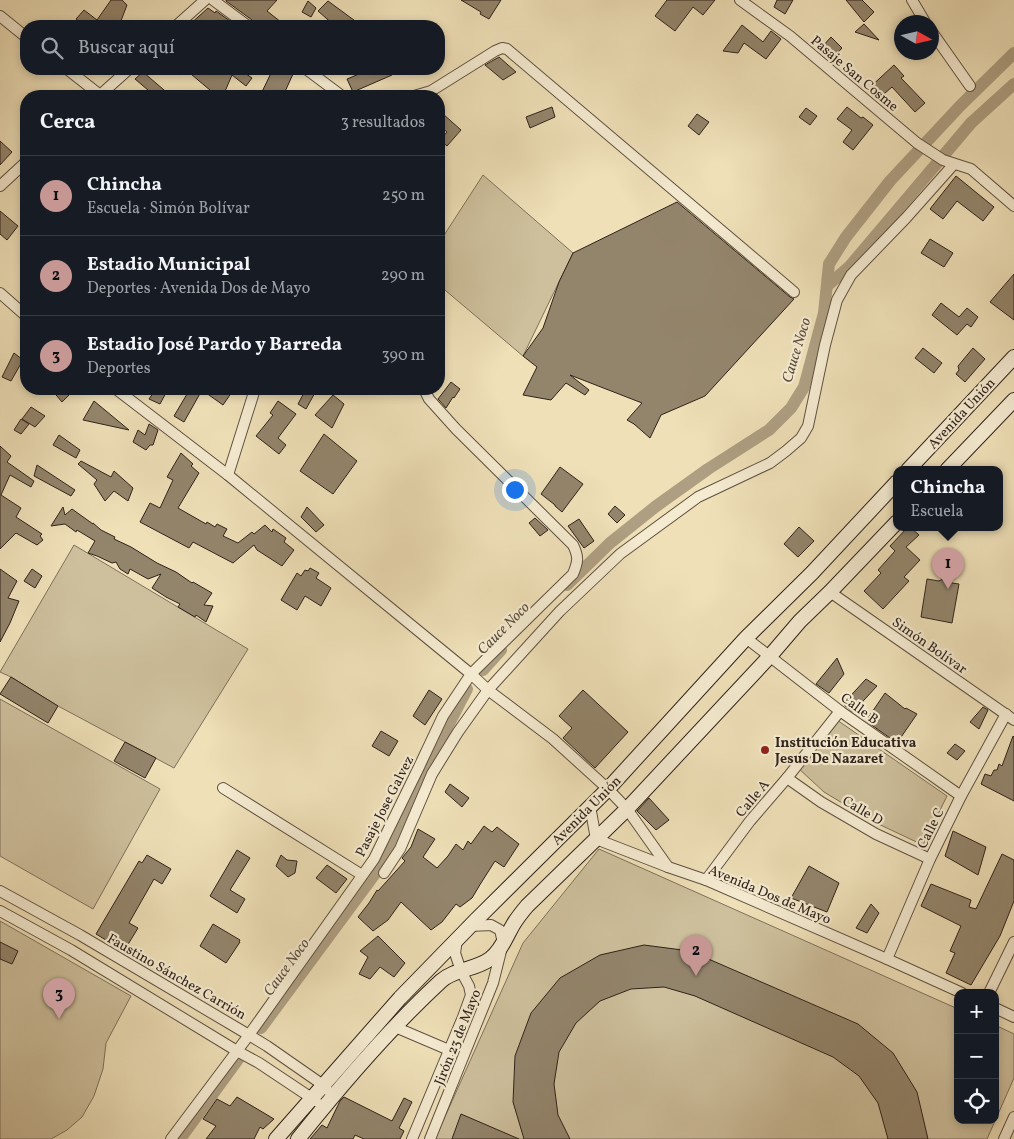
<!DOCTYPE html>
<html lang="es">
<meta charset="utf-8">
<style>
:root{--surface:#171b24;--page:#242831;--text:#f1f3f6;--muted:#9ea1a6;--line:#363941;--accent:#c59692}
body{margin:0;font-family:Vollkorn,serif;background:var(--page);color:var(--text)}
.controls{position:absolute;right:15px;bottom:15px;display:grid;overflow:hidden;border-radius:10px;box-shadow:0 2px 8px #0003}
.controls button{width:45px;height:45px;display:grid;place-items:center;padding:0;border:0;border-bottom:1px solid var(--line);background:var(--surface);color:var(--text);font:25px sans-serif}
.compass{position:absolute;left:894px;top:15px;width:45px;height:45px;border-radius:50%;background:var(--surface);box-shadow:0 2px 8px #0003;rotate:98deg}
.you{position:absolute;left:514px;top:489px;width:18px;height:18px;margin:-12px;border:4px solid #fff;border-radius:50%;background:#1a73e8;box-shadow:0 0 0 8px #1a73e833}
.badge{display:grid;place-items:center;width:32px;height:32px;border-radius:50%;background:var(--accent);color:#111;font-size:16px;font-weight:700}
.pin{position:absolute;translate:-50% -41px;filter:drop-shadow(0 1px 2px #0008)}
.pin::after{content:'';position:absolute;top:26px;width:18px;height:15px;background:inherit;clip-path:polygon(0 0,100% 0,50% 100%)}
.popup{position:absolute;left:893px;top:466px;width:110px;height:65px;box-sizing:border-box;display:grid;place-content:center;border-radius:10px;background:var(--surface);filter:drop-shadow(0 1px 4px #0005);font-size:16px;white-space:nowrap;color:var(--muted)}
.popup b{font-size:19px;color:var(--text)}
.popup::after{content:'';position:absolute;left:50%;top:100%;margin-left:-10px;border:10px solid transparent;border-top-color:var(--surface)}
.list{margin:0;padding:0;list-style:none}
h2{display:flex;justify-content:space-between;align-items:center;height:65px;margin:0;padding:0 20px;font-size:21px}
h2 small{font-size:16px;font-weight:400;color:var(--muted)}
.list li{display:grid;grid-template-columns:32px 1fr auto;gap:15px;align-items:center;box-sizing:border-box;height:80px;padding:0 20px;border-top:1px solid var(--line)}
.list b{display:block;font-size:19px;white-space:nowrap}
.list p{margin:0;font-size:16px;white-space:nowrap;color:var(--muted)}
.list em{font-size:16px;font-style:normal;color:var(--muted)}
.icon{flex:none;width:28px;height:28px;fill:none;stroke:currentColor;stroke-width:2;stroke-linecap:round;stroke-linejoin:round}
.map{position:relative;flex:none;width:1014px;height:1139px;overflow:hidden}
.search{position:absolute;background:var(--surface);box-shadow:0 2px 8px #0003;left:20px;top:20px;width:425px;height:55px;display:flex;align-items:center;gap:12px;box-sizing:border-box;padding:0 18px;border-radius:20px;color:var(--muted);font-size:19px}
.panel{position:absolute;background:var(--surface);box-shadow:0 2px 8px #0003;left:20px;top:90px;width:425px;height:305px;border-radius:20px}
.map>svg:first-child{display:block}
.green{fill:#cec09d;stroke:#7e715c}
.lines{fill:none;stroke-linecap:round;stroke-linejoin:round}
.canal{stroke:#ae9f82;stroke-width:12}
.building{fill:#93856c;stroke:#2f221a}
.minor-casing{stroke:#5f5242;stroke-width:12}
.secondary-casing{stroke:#2f221a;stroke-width:16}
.minor{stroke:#f5ebd1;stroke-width:10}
.secondary{stroke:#f5ebd1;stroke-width:14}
.poi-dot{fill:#8f2418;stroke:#f5ebd1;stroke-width:2}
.labels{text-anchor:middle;stroke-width:4.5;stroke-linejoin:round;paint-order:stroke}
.street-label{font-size:14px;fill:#2f221a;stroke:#f5ebd1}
.poi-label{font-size:14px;font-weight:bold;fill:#2f221a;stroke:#f5ebd1;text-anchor:start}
.water-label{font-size:15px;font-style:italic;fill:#5b4e3e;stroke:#f5ebd1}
</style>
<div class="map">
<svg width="1014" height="1139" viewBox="0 0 1014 1139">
<rect width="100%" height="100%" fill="#efe0b8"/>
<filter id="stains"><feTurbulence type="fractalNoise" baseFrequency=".004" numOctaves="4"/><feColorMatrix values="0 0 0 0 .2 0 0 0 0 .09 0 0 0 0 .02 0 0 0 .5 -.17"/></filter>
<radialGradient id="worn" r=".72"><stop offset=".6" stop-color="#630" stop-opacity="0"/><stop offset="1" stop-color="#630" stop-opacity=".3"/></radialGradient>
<g class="green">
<polygon points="483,175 573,253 523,356 439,285 439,243"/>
<polygon points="74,545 248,649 174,768 58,706 11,677 0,672"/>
<polygon points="0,699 160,789 93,909 0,856"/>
<polygon points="837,720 947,796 923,845 874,822 824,792 798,768"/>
<polygon points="599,849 958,1009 958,1120 995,1120 995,1025 1014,1034 1014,1078 987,1139 435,1139 523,943"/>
<polygon points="0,921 131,996 106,1043 103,1069 94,1096 82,1117 67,1130 51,1139 0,1139"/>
</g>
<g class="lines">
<g class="canal">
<polyline points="827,286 850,266 971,123 1014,84"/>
<polyline points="567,585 610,543 655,507 708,469 769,430 791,408 804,387 824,313 829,264 846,237 890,181 960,106 1014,53"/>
<polyline points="483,670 501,650"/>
<polyline points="261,1028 383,863 394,844 436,749 467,689"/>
<polyline points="180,1139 239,1058"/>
</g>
</g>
<g class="building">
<polygon points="111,0 122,0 127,5 119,26 85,26 76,19 84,10 97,20"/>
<polygon points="226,0 277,0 267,11 286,26 255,26 252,20 226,1"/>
<polygon points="461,0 501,0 489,19 480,14 481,12"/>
<polygon points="667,0 715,0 703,15 693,7 675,31 655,16"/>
<polygon points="777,0 793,0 785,14 774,7"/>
<polygon points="846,0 862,0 874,12 864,22"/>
<polygon points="308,1 316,8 311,17 302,12"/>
<polygon points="328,1 362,26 335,26 318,11"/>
<polygon points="208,8 215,13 216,11 237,26 188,26"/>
<polygon points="864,24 879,40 855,32"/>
<polygon points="742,25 763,42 771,31 781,39 766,59 744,43 738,53 723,51"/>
<polygon points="831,37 842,48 833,58 822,47"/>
<polygon points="499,57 516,72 503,80 485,65"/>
<polygon points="894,65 904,76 901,78 925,103 915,112 892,87 877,100 867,90"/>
<polygon points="185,69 239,69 252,78 246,86 232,75 223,96 217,96"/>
<polygon points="273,69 285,69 293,74 283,96 260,96"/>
<polygon points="371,69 386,69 392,75 353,92 347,79"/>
<polygon points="143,72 171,96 155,96 135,79"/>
<polygon points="552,107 555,117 530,128 526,117"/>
<polygon points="847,107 861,118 863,117 873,125 853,150 843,142 852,130 837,119"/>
<polygon points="806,108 817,116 810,125 799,117"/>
<polygon points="443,114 461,130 447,146 440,140 447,132 439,125 439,120"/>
<polygon points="697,114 709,122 699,135 688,126"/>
<polygon points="0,141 12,152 0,165"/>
<polygon points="956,176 994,207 983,221 957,201 943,219 930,209"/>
<polygon points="677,202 790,297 794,299 705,396 661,415 650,438 634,424 627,420 642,403 570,375 589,390 585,395 566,383 551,400 523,395 537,367 523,356 543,328 559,282 573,253"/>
<polygon points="0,211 18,226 7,240 0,234"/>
<polygon points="930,239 953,253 944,267 921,253"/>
<polygon points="1014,274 1014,320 990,302"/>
<polygon points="941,303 959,317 967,308 978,317 971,327 967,324 957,335 932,315"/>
<polygon points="923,348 942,363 934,373 915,358"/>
<polygon points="973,348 985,359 965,382 956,374 959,370 958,366"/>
<polygon points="14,353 23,360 11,381 2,377"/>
<polygon points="451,382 460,389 454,398 453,397 446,408 438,399"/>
<polygon points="51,389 75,389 62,402"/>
<polygon points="156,389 168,389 160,404 149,399"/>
<polygon points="190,389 234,389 223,405 202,390 184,422 174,416"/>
<polygon points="306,389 317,389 306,409 298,404"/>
<polygon points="333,395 344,404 332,428 315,415"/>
<polygon points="94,401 129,430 83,420"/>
<polygon points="278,401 296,414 278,438 286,445 279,454 256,436 273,415 270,413"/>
<polygon points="31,407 45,416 35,427 22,419"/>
<polygon points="21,419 29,424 21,434 14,430"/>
<polygon points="149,424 158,430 153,445 150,445 146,450 133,442 138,430 145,435"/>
<polygon points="324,434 357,461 333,494 300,471"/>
<polygon points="59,435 80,450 76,458 53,445"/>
<polygon points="0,446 11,456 7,462 34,481 31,487 10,475 1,495 21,508 16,517 42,534 40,536 43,540 37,545 16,533 0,549"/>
<polygon points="181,453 193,464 191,466 199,473 178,508 206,524 207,522 215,527 217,524 227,529 223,536 238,543 252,532 254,534 265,525 272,532 273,529 286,538 284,542 294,550 282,566 257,550 254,545 233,563 193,542 189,548 140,522 150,503 160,508 173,480 167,477"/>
<polygon points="81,461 111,477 114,471 133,488 128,501 114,491 105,501 94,484 97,480 78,464"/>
<polygon points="37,465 75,490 71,496 34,476"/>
<polygon points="560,467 583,484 562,512 555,506 555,505 541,494"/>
<polygon points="615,506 625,515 617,523 608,514"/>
<polygon points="63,507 65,515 72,509 93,524 93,523 101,530 115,537 114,539 131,547 157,563 176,572 192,583 193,582 212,593 204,605 213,606 206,622 196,615 195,617 178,607 180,604 166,597 152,588 161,574 148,579 130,569 128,574 120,569 116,562 112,563 97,556 88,553 95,541 77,530 76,532 65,524 51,526"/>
<polygon points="307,507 324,525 316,532 301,517"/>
<polygon points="535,518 548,530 540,536 529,523"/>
<polygon points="579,519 594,541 584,548 568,526"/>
<polygon points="799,527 814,541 798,557 784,544"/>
<polygon points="907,528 911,528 919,535 906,547 920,560 904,577 909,581 883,609 864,591 881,573 878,570 895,551 890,546"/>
<polygon points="310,568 319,573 316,578 331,588 321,606 305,596 297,610 281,600 297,573 301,576 305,570 308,571"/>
<polygon points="0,569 17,581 8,598 19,601 10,623 0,642"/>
<polygon points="32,569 42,576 35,588 24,581"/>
<polygon points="927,579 939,581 943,579 950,580 952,583 959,584 952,623 921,617"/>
<polygon points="837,658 844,674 829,693 816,684"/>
<polygon points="11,677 58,706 48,723 0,694"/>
<polygon points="866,679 877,686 853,712 843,704"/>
<polygon points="429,690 442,699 425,725 413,716"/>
<polygon points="583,690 628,732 595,768 563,738 572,728 559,716"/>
<polygon points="885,693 905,709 906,708 917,714 897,743 866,721"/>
<polygon points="983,707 988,710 979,729 970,722"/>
<polygon points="381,731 398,741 389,756 372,746"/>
<polygon points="1013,736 1014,737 1014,801 981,784 985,774 991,776 994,770 997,770 999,764 1002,766"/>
<polygon points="125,742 156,758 145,778 114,761"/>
<polygon points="955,744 965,751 957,760 947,753"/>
<polygon points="450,784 469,798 462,807 445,792"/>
<polygon points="649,798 669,820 656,830 637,811"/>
<polygon points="484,826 492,832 497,827 519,844 504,867 495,861 481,883 472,898 460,907 456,904 442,922 431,930 401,902 388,920 373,931 358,917 369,903 377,890 378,891 405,861 402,858 411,847 418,829 435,839 423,857 437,868 448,856 456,844 463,850 468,841 471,844"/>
<polygon points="953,831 986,847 978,875 945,856"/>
<polygon points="237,850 250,858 230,890 245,899 237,913 210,896"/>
<polygon points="1002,854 1014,860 1014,901 1000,936 971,985 946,973 955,953 950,951 961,926 921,906 931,884 971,900 969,907 976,909"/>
<polygon points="147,855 171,869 162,884 154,879 129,923 138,928 124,951 96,934 139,861 142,863"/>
<polygon points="281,855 287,860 297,861 295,873 288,877 276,866"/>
<polygon points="327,865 347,879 336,893 316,878"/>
<polygon points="809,866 839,883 827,912 791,898"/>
<polygon points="871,904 879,913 867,933 856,928"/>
<polygon points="213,924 240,940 239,942 240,942 226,963 200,946"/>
<polygon points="378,936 405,963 394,977 380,967 370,979 359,974 368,957 360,951"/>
<polygon points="0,942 18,951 12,964 0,959"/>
<polygon points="644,945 690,951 858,1024 893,1053 917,1092 928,1139 888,1139 878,1103 859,1076 833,1057 695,996 664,987 631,989 600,1001 576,1023 559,1052 554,1084 558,1115 570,1139 524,1139 513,1102 515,1056 531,1013 560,978 600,955"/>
<polygon points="237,1097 274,1119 263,1129 260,1127 254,1139 206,1139 216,1126 203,1119 217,1099 230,1106"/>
<polygon points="344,1097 392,1121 404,1098 412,1102 399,1128 404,1131 400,1139 364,1139 355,1135 353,1139 310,1139 322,1125 327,1128 340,1101"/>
<polygon points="461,1114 519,1139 452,1139"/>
</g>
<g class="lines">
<g class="minor-casing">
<g id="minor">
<polyline points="213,0 248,26"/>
<polyline points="740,0 790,36 917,143 943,160 971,169 1014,206"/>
<polyline points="912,0 925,22"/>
<polyline points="0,16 26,37"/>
<polyline points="176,26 205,0"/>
<polyline points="932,32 970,86"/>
<polyline points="67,69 100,95"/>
<polyline points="306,69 342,96"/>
<polyline points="99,96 129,69"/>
<polyline points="414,96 431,91 495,51 502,48 507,49 794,292"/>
<polyline points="0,186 26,162"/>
<polyline points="0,293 26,316"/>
<polyline points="116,389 228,475 471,674 488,690 553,739 608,789 627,809 668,867"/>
<polyline points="228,475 255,389"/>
<polyline points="830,592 1014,720"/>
<polyline points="746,638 840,711 961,796"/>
<polyline points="787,778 821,802 876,834 930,859"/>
<polyline points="223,788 362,875"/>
<polyline points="590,806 596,839 668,867 706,880 887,959 962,993"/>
<polyline points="384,873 400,849 432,774 458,732 488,690 560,611 620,554 698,497 770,463 786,451 801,438 808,426 825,345 837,300 851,275 906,218 954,164"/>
<polyline points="706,880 750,821 787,778 840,711"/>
<polyline points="0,891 80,935 249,1035 267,1046 323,1085 327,1090"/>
<polyline points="0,911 71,950 237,1051 259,1063 316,1101"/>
<polyline points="887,959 930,859 961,796 1006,714"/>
<polyline points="989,993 1014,942"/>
<polyline points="995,1008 1014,1017"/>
<polyline points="395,1027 449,1050"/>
<path d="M171,1139L249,1035L374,859L418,769L443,716L471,674L573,574C578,562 579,557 573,545L456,429L429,399L424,389"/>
<polyline points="412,1139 463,1017 471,995 469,986 461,971 455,953 457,940"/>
<polyline points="430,1139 493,983 503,943 500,930 491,925 470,926"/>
<polyline points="1004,1139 1014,1117"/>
</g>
</g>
<g class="secondary-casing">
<g id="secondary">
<polyline points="908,470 1014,357"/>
<polyline points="947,470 1014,400"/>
<polyline points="276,1139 400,998 476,920 608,789 746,638 812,573 897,482"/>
<path d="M298,1139C342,1084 389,1029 441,981C454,969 475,970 490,959C501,951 506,937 513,925C517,918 522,912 527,906L627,809L770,656L800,621L830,592L897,522"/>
</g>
</g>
<use href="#minor" class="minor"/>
<use href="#secondary" class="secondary"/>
</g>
<circle class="poi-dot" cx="765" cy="750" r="5"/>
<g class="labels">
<g class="street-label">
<text transform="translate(855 73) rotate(40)" y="5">Pasaje San Cosme</text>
<text transform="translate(961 413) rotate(-47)" y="5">Avenida Unión</text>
<text transform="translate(930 645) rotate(35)" y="5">Simón Bolívar</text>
<text transform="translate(860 708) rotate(36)" y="5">Calle B</text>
<text transform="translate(752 798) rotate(-50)" y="5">Calle A</text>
<text transform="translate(384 806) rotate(-63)" y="5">Pasaje Jose Galvez</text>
<text transform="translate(586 810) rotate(-45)" y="5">Avenida Unión</text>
<text transform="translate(863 810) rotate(30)" y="5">Calle D</text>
<text transform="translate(930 828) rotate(-64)" y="5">Calle C</text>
<text transform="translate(770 894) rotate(23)" y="5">Avenida Dos de Mayo</text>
<text transform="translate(177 976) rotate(30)" y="5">Faustino Sánchez Carrión</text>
<text transform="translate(457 1037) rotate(-68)" y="5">Jirón 23 de Mayo</text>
</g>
<g class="poi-label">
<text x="775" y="747">Institución Educativa<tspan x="775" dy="16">Jesus De Nazaret</tspan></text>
</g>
<g class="water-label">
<text transform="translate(796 350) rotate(-73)" y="5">Cauce Noco</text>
<text transform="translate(503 628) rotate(-45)" y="5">Cauce Noco</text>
<text transform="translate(286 967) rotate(-54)" y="5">Cauce Noco</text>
</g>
</g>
<rect width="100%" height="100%" filter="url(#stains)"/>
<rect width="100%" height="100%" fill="url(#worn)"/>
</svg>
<div class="controls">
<button>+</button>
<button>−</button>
<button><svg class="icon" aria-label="locate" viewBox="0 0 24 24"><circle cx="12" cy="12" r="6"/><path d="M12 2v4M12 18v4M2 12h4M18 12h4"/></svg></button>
</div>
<svg class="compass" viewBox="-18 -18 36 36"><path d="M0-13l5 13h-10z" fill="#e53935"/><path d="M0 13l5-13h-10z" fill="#9ea1a6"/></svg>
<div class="you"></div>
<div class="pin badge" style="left:948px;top:589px">1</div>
<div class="popup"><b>Chincha</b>Escuela</div>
<div class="pin badge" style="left:696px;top:976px">2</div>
<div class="pin badge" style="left:59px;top:1019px">3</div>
<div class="search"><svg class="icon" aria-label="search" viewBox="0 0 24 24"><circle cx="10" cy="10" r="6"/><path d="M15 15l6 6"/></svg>Buscar aquí</div>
<section class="panel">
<h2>Cerca<small>3 resultados</small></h2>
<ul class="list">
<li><span class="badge">1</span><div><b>Chincha</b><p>Escuela · Simón Bolívar</p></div><em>250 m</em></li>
<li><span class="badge">2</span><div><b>Estadio Municipal</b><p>Deportes · Avenida Dos de Mayo</p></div><em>290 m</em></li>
<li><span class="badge">3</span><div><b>Estadio José Pardo y Barreda</b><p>Deportes</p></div><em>390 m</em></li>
</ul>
</section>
</div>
